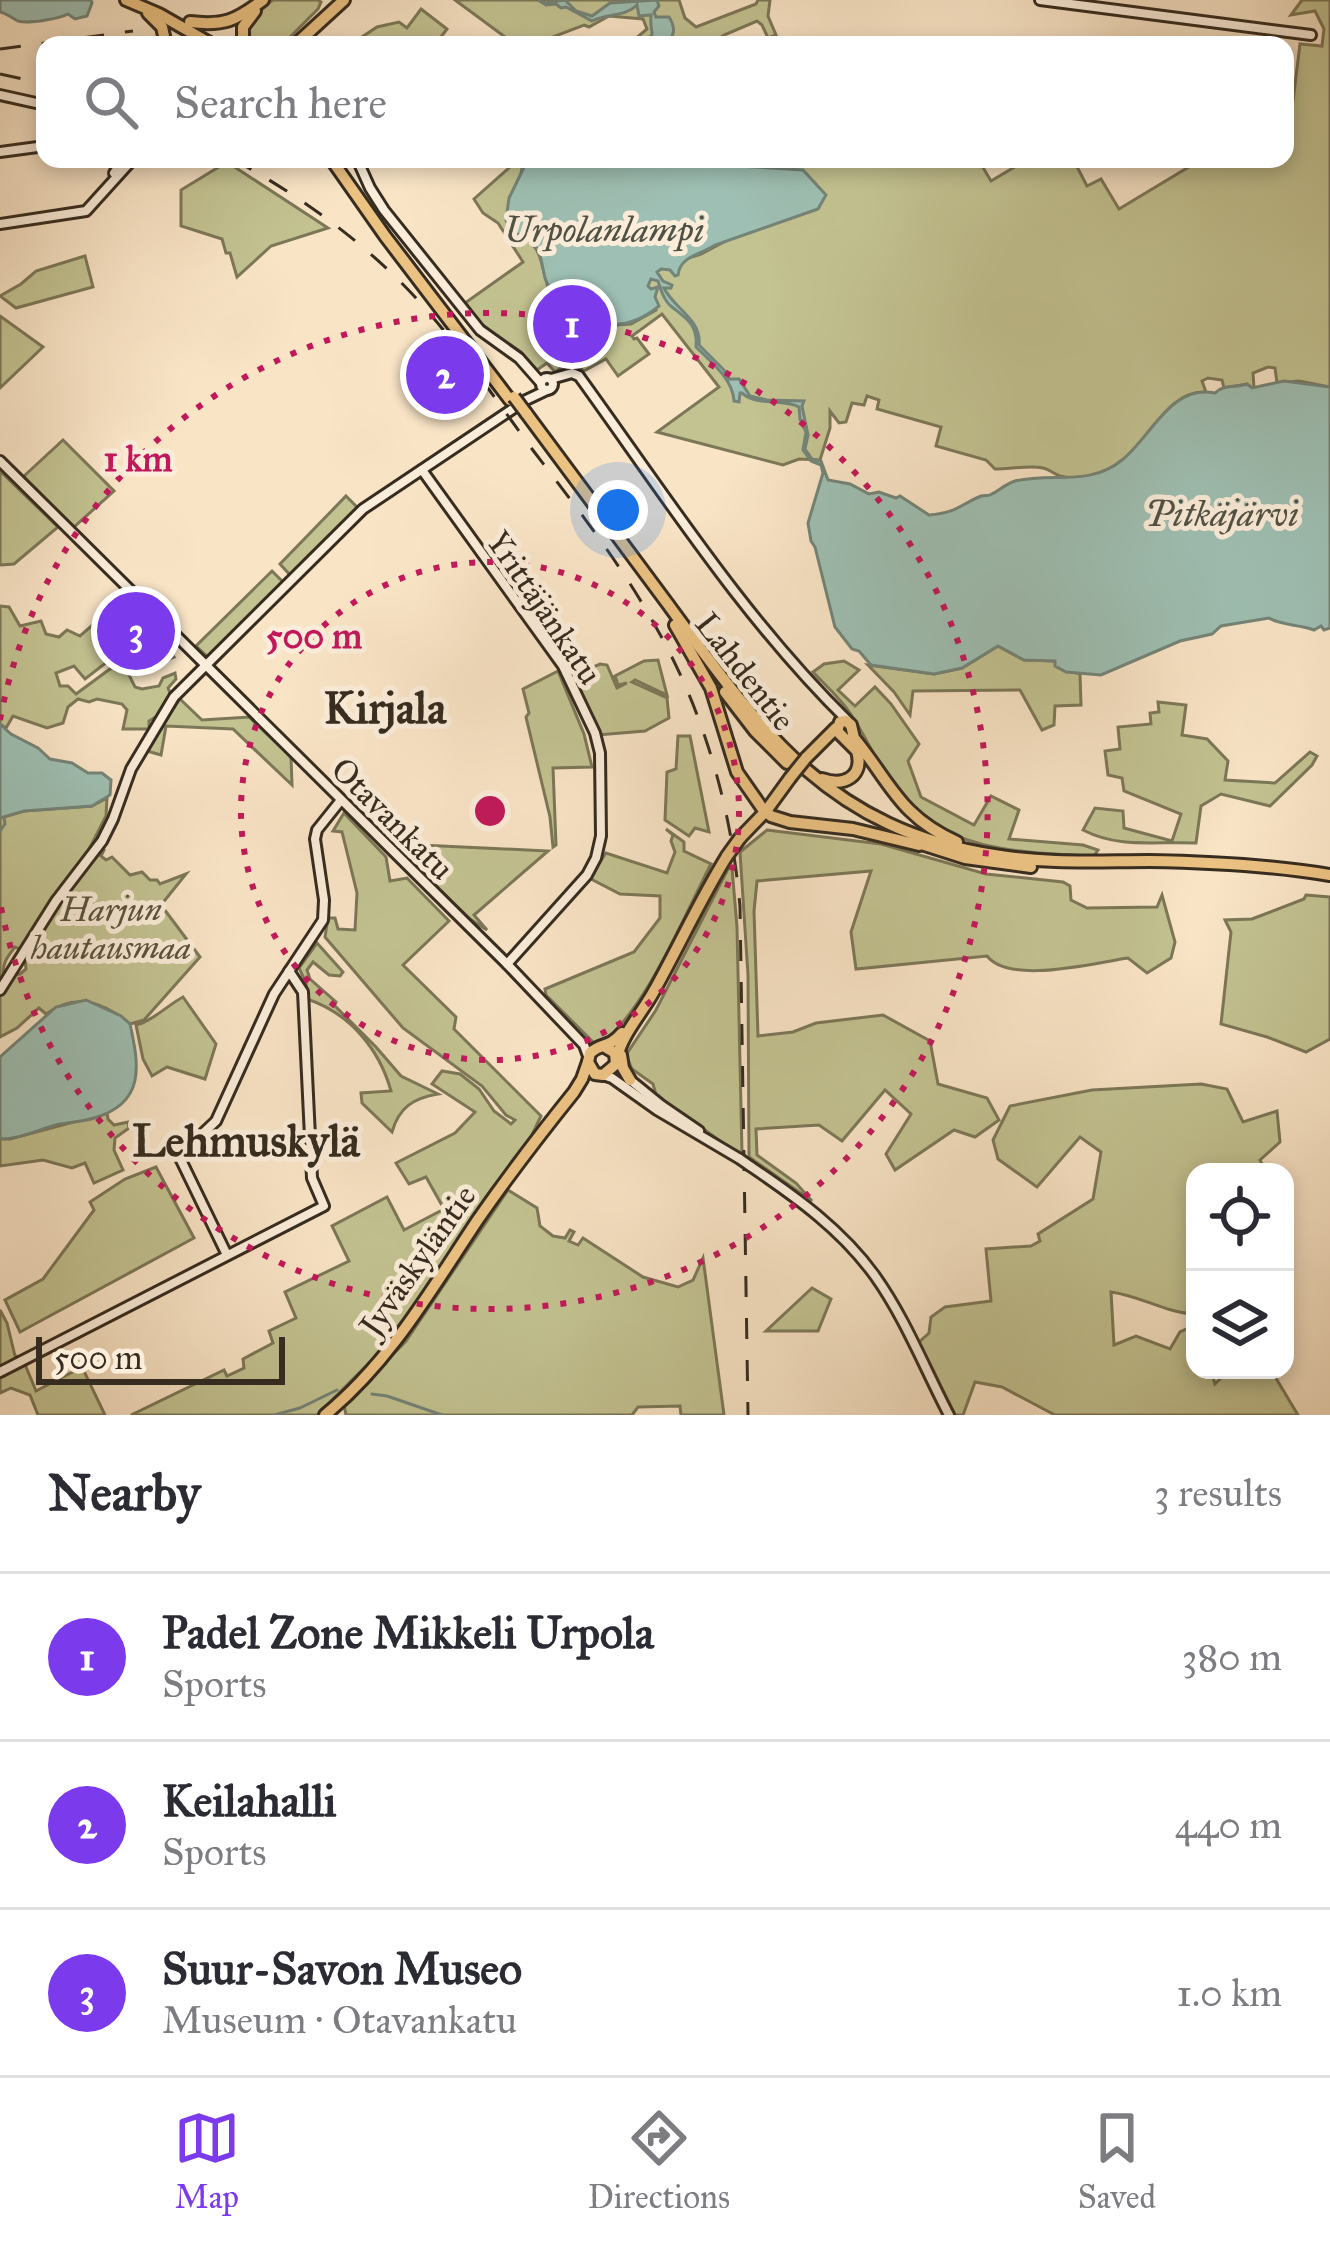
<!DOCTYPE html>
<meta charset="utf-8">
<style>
:root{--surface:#fff;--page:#f7f7f7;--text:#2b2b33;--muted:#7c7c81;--line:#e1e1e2;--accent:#7c3aed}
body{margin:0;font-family:"IM FELL Great Primer",serif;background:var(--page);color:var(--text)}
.controls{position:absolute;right:36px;bottom:36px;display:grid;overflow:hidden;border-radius:24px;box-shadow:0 6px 18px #0003}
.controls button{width:108px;height:108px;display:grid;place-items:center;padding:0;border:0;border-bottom:3px solid var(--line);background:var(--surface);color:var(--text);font:60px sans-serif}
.scale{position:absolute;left:36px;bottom:30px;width:249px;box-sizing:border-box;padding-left:12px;border:6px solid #362c20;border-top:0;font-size:33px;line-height:42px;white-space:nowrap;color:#362c20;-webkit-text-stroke:9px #fbedda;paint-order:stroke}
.you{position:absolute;left:618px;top:510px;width:42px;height:42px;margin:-30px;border:9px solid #fff;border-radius:50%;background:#1a73e8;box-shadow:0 0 0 18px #1a73e833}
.badge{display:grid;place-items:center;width:78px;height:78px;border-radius:50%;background:var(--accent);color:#fff;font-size:39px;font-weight:700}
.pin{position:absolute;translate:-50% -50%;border:6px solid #fff;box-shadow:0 3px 12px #0006}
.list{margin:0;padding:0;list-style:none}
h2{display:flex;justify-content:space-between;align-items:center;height:156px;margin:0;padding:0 48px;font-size:51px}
h2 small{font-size:39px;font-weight:400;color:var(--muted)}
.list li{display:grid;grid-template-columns:78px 1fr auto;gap:36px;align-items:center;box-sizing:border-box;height:168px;padding:0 48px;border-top:3px solid var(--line)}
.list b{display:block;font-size:45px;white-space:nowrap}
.list p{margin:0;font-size:39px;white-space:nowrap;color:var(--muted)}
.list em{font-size:39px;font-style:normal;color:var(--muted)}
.icon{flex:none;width:66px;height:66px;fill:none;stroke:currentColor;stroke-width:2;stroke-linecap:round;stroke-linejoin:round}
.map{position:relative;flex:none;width:1330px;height:1415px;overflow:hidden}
.search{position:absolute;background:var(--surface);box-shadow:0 6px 18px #0003;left:36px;right:36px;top:36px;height:132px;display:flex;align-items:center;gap:30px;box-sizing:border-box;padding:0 42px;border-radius:24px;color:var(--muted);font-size:45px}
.sheet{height:660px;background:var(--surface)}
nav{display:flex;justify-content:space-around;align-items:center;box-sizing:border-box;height:168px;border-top:3px solid var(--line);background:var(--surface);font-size:33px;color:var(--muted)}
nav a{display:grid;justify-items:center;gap:6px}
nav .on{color:var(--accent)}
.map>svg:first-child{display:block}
.green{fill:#c3c291;stroke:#7c7758;stroke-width:3}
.water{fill:#9ebfb3;stroke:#748478;stroke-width:3}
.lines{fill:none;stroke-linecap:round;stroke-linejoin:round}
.stream{stroke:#748478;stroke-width:3}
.secondary-casing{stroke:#362c20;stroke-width:14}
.highway-casing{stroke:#362c20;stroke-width:16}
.secondary{stroke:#fbedda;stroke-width:8}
.highway{stroke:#ecc283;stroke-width:10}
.rail{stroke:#362c20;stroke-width:3;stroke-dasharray:21 21;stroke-linecap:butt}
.secondary-bridge-casing{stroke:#362c20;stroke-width:14;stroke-linecap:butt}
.highway-bridge-casing{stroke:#362c20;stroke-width:16;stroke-linecap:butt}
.secondary-bridge{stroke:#fbedda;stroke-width:8}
.highway-bridge{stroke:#ecc283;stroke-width:10}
.ring{fill:none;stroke:#c2185b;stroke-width:6;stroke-dasharray:6 12}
.labels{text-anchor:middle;stroke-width:10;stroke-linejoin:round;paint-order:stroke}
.street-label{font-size:33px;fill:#362c20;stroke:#fbedda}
.park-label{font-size:33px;font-style:italic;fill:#59523c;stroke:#fbedda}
.water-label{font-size:36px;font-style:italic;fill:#505145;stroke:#fbedda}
.district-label{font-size:45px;font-weight:bold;fill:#362c20;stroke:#fbedda}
.centre{fill:#c2185b;stroke:#fbedda;stroke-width:6}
.ring-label{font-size:36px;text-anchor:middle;font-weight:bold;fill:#c2185b;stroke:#fbedda;stroke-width:10;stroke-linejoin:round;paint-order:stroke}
</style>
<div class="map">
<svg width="1330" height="1415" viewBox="0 0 1330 1415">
<rect width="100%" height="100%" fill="#f9e4c6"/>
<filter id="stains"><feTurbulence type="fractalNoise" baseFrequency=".00167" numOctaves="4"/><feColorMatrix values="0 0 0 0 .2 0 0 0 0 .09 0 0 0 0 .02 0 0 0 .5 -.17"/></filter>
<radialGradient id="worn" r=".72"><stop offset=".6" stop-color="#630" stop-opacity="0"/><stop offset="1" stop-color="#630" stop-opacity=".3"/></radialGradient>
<g class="green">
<polygon points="273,0 318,0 321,2 318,9 282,45 245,45 243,37 259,10"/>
<polygon points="455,0 679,0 685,18 696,27 756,4 758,0 770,0 768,16 776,35 768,38 762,25 757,21 724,35 710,45 628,45 647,29 643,19 609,16 589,27 584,25 532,45 516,45"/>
<path d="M1302,0H1330V387L1299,381L1277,383L1275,368L1268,367L1253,373L1254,388H1252L1247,384L1224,388L1222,380L1208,378L1202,381L1206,392C1164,389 1144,454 1106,472C1093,478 1074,480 1060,476C1054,474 1049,469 1043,468C1029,465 1010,469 995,469L986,460L936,446L941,427L877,409L879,400L867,396L864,405L852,403L846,422L839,423L830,411V428L820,460L799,459L783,465L657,432L719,387L662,314L632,336L634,339L637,338L649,354L618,376L606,359L584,371L572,360L555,372L547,363L537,370L521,352L481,324L465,303L523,262L498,223L483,213L474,199L519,159H528L522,168L511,231C546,247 538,258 549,290L616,325L631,324L656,310L645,283L654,269L701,254L733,237L705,164L684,159H978L991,181L1028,159H1073L1087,186L1101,179L1119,209L1197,162L1196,159H1285V109H1292L1300,44L1322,46L1324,29L1315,11L1291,15Z"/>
<polygon points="421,9 447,29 435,45 402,45 395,39 383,45 350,45 377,27 399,22 407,28"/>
<polygon points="227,162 328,228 271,246 237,277 230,253 226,253 222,239 181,226 181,190"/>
<polygon points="85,256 93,287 16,308 0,296 21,284 36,271"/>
<polygon points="0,316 43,347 0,388"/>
<polygon points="63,440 114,491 74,527 23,477"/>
<polygon points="0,471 58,527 14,564 0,565"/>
<polygon points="346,496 356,506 356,511 291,576 280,564"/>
<polygon points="272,571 284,583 209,658 196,646"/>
<polygon points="0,606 9,607 20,626 41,621 46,634 59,637 67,630 80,636 112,608 116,655 85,679 74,666 56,673 60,686 68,686 76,694 114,666 153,626 174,657 151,667 148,664 151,658 147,654 127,671 135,687 142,689 159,686 163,678 175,673 176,679 168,688 171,695 157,716 149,721 149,729 123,729 127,710 122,704 97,699 89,702 78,699 68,707 63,723 47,728 13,716 6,728 0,724"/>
<polygon points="998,646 1024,660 1056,661 1056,666 1080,674 1081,705 1055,706 1054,725 1042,730 1020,690 913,691 910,715 894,692 868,665 934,674 962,668"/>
<polygon points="658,660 667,695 635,680 632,682 667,698 669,718 645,731 598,735 572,676 600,664 607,665 617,688 627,683 618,685 615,676 644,661"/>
<path d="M844,661L859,670L838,690L855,706L875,687L891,704L919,744L908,761L921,797L974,825L991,796L1019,810L1009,839L1083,845L1098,850L1094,856C1026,853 943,852 898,793C879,769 868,739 850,713C840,698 825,685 813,672L824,664Z"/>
<polygon points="558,671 584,734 592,767 553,768 556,845 553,847 550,817 526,717 529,713 523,689"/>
<polygon points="180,699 202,720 249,717 291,757 292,785 233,729 166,726 161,755 147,751 146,748"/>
<path d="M1158,702L1186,705L1182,735L1207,739L1228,761L1225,780L1275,783L1310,752L1317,756L1312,765L1270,806L1221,794L1201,806L1196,843C1156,841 1120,849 1083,830L1095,808L1123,811L1124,828L1172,841L1181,814L1124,791L1122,778L1108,775L1105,751L1120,749L1118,727L1151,724L1150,713L1159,712Z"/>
<polygon points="678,736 690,736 709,832 695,828 689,836 665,820 667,772 676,769"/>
<path d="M107,798L106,816L85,857L92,858L101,848L104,850L101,856L106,860L112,857L130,875L142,872L150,880H157L160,884L186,874L161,905L200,957L144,1020L130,1024C103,1002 76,992 46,1014L39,1008L17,1028L0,1037V994L12,975L20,974L26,969L24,951L15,947C9,955 1,964 4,975L0,983V818L24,811L92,806Z"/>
<polygon points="344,813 386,857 390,881 407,878 449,921 403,965 456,1017 454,1029 541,1116 530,1139 486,1197 391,1341 317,1415 131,1415 224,1370 227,1376 244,1368 243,1359 273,1343 269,1331 296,1318 285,1292 349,1261 332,1226 387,1197 404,1230 444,1209 426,1177 409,1184 396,1163 455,1133 475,1112 432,1084 442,1071 460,1074 479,1089 494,1111 511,1124 515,1120 506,1115 482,1086 403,1028 325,937 328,918 335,918 338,929 355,930 357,893 342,832 333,831"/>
<path d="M666,829L684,842V851L711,864C683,918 647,1009 598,1047L546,995L545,989L634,952L660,918V896L620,894L589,878L606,853L667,873L675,852L671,841L673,835Z"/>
<path d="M767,830L881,844L986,874L1063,882L1070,886L1071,900L1087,908L1157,907L1162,895L1175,942L1171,958L1147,973L1128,958C1093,963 1010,985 987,956L856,969L851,932L871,871L757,881L754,911L758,1036L793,1032L816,1023L883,1015L930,1041L938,1084L987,1098L999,1120L975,1137L954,1130L895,1170L886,1154L911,1114L885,1090L842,1141L819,1125L756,1129L757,1155L796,1183L812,1201L749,1157L748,975L740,852Z"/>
<polygon points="393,845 399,844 548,851 474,915 487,930 470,919"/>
<polygon points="729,867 732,868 737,927 742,1153 737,1153 656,1095 653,1084 632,1069 626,1055 656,1010"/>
<polygon points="1306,895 1330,897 1330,1039 1306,1052 1267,1037 1221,1024 1231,932 1225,920 1252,919 1304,899"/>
<path d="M317,943L343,972L340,976L329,975L313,962L307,970L310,979L336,1002L334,1005L376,1047L401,1076L438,1094C414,1098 399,1107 392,1132L362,1103L361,1093L391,1091C379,1048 349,1013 307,999L306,983L299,968Z"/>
<path d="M183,997L216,1044L205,1079L167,1067L152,1076L143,1059L136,1025C151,1022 168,1005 183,997Z"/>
<path d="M1201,1084L1227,1089L1243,1122L1277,1111L1280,1142L1260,1160L1266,1172H1195V1314C1166,1313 1141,1296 1111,1292L1114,1345L1136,1336L1170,1349L1180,1332L1195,1325V1370H1211L1215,1384L1229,1370H1271L1298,1415H1055L1002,1387L975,1382L963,1415H955L918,1343L929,1333L931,1317L945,1307L991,1301L986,1249L1031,1246L1040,1241L1038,1234L1093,1199L1101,1152L1080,1137L1037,1187L998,1159L993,1140L1010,1106L1092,1090Z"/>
<polygon points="107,1113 108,1119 114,1125 128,1122 129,1128 115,1138 114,1150 123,1170 94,1183 85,1163 72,1168 43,1160 0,1166 0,1139 10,1139"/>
<polygon points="156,1167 194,1238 20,1332 5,1300 43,1279 94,1210 90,1202 125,1179"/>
<polygon points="508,1190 537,1208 540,1226 553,1236 565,1238 570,1230 574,1232 569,1241 578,1245 583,1238 643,1277 678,1287 693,1280 703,1258 724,1415 681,1415 680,1406 638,1407 632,1415 346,1415 344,1405 406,1341"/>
<polygon points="812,1288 831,1299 818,1331 766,1331"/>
<polygon points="0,1310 7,1323 15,1356 22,1357 36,1391 82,1367 105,1415 38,1415 30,1395 11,1388 0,1393"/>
</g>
<g class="water">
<path d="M0,0H91L92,3L87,16L75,19L68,14C58,19 28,24 18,21C12,18 7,14 0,12Z"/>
<path d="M538,0L545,3L565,0L576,11L592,16L610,3L657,0L659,6L654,12L656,17H669C676,28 675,36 665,45H639C660,29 649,40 651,15L639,16L637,5C625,17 608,13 592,21L566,7L561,8L556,4L546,5Z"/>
<path d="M528,159H684L705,164L803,170L826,195L818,209L715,245C700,255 680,256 678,275L675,276L670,270L661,269L657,272L663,281L672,285L671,288H664C674,309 702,319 699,345L724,370L728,379H739L750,396L767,400L804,401L802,406L808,435L805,449L812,459L821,461L828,480L850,484L869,494L879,492L896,498L900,496L929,515C957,513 959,505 981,496C984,495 988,496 990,495C999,491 1005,484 1015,481C1053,472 1089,487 1122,460C1152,436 1171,384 1215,393C1223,384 1236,388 1247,384L1252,388L1284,381L1330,387V628L1324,630L1321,626L1314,630C1299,624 1282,626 1269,618L1221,626L1212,634L1180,641L1101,675L1066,672L1055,666V661L1024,660L998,646L962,668L934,674L871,665L859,651L852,649L835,627L815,547L811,541L808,523L823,473L821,465L811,461L803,450L806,432L800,419L799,407C782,398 758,407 742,393H740L739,402L734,401C733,379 711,362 696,347C698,325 687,319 672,307C664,301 661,290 658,281L651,279L648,286L651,289L658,287L655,297L659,306C621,337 596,324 556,304L545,278L539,250L527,238L511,231L506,220L509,198Z"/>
<polygon points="0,724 11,734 38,748 50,759 72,763 88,773 102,773 111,780 110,795 92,806 24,811 0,818"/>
<path d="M86,1000L121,1016L130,1024C139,1065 146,1103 94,1118C82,1122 69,1122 56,1125C37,1130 20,1139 0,1139V1057L56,1007Z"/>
</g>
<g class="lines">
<g class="stream">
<polyline points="0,831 5,824 4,818"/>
<polyline points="372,1394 387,1396 442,1415"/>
<polyline points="274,1415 300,1408 337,1390"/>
</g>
<g class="secondary-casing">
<g id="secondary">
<polyline points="1040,0 1311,35"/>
<polyline points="0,95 45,105"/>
<polyline points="0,152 45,146"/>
<polyline points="357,159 370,188 384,210 480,330 519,358 541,383"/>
<polyline points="114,173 124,159"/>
<polyline points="0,224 86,211 133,159"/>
<circle cx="547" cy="384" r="6"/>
<path d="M551,379L572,373L579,376C665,495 744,619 848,721"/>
<polyline points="0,461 507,964 584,1045 588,1056"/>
<polyline points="422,470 563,666 595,733 600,753 601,836 596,858 587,875 507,964"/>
<polyline points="0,990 56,901 102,841 113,819 131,769 174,697 363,509 526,400 547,390"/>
<polyline points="603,1075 612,1078 657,1110 740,1159"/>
<polyline points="629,1079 661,1105 699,1131"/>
<path d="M750,1166C796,1197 842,1230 875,1276C905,1318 925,1369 949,1415"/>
<polyline points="227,1255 179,1156 216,1121 274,994 323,920 324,900 315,839 317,830 341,800"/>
<polyline points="0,1372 324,1206 312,1178 303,992 289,971"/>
</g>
</g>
<g class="highway-casing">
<g id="highway">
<polyline points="126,0 159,14 213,45"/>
<polyline points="148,13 162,27 166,45"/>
<path d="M190,22C224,26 235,21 263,0"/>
<polyline points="182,45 192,42 205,45"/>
<polyline points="243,45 243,27 255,11"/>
<polyline points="295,45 344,0"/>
<polyline points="331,159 385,236 510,400"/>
<path d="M526,413C573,476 620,540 667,603C759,729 828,829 994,855C1046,864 1097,861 1149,861C1210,862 1270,865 1330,875"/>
<polyline points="675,625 711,688 737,772 762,808 771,816 790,822 853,829 919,845"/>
<polyline points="725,692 755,731 787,763"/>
<polyline points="806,758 836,728"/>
<path d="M822,779C845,787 864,776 857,751L837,731L840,722L846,721L851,725L854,738C891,783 899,816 957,842"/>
<polyline points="740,838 766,811 790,778"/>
<polyline points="915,842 965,858 1031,867"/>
<path d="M605,1047L615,1053L616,1064L603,1075L595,1074L588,1062L590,1053C602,1042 608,1049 622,1033"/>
<polyline points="621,1055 623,1068 630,1080"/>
<path d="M617,1057C623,1033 642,1013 654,991C679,946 700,900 727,856"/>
<path d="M325,1415C391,1361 432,1288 479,1218C509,1175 541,1133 574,1092L582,1079L588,1062"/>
</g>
</g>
<use href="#secondary" class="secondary"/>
<use href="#highway" class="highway"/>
<g class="rail">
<polyline points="0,49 133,31"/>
<polyline points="0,74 45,84"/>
<path d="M233,159C300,196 363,241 415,297C458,344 494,397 532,449C576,507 622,565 657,629C705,714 732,811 740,907L748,1415"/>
</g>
<g class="secondary-bridge-casing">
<polyline id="secondary-bridge" points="740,1159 750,1166"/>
</g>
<g class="highway-bridge-casing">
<g id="highway-bridge">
<polyline points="514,397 526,413"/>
<polyline points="790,778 806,758"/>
<polyline points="727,856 740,838"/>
</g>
</g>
<use href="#secondary-bridge" class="secondary-bridge"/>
<use href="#highway-bridge" class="highway-bridge"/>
</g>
<g class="ring">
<circle cx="490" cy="811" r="249"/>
<path d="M0 720A498 498 0 1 1 0 902"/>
</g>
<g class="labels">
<g class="street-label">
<text transform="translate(545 607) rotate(56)" y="12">Yrittäjänkatu</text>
<text transform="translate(746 671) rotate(52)" y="12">Lahdentie</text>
<text transform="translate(393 818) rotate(45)" y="12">Otavankatu</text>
<text transform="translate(417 1260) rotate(-55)" y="12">Jyväskyläntie</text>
</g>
<g class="park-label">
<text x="111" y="921">Harjun<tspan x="111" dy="38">hautausmaa</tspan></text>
</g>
<g class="water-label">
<text x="604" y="242">Urpolanlampi</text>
<text x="1222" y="526">Pitkäjärvi</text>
</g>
<g class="district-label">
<text x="385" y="723">Kirjala</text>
<text x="246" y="1156">Lehmuskylä</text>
</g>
</g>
<circle cx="490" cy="811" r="18" class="centre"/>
<g class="ring-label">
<text x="138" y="471">1 km</text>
<text x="314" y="648">500 m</text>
</g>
<rect width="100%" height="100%" filter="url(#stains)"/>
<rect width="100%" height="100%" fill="url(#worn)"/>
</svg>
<div class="controls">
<button><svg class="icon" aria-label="locate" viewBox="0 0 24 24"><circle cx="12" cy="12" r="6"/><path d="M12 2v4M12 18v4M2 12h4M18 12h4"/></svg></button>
<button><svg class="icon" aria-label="layers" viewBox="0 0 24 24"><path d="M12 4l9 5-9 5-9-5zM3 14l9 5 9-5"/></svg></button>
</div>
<div class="scale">500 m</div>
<div class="you"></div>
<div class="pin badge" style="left:572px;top:324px">1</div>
<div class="pin badge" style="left:445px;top:375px">2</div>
<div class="pin badge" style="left:136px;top:631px">3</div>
<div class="search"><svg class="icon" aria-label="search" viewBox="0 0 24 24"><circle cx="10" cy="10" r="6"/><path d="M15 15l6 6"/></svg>Search here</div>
</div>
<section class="sheet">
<h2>Nearby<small>3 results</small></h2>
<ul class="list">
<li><span class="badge">1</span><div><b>Padel Zone Mikkeli Urpola</b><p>Sports</p></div><em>380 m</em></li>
<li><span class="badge">2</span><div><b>Keilahalli</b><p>Sports</p></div><em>440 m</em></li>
<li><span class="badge">3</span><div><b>Suur-Savon Museo</b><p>Museum · Otavankatu</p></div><em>1.0 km</em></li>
</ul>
</section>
<nav>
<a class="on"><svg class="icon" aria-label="map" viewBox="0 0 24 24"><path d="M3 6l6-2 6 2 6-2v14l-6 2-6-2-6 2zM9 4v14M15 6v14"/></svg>Map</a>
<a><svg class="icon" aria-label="directions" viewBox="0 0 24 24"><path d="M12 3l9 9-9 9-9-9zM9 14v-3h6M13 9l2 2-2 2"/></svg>Directions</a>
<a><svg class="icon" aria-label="saved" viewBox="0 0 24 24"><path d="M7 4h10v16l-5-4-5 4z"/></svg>Saved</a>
</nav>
